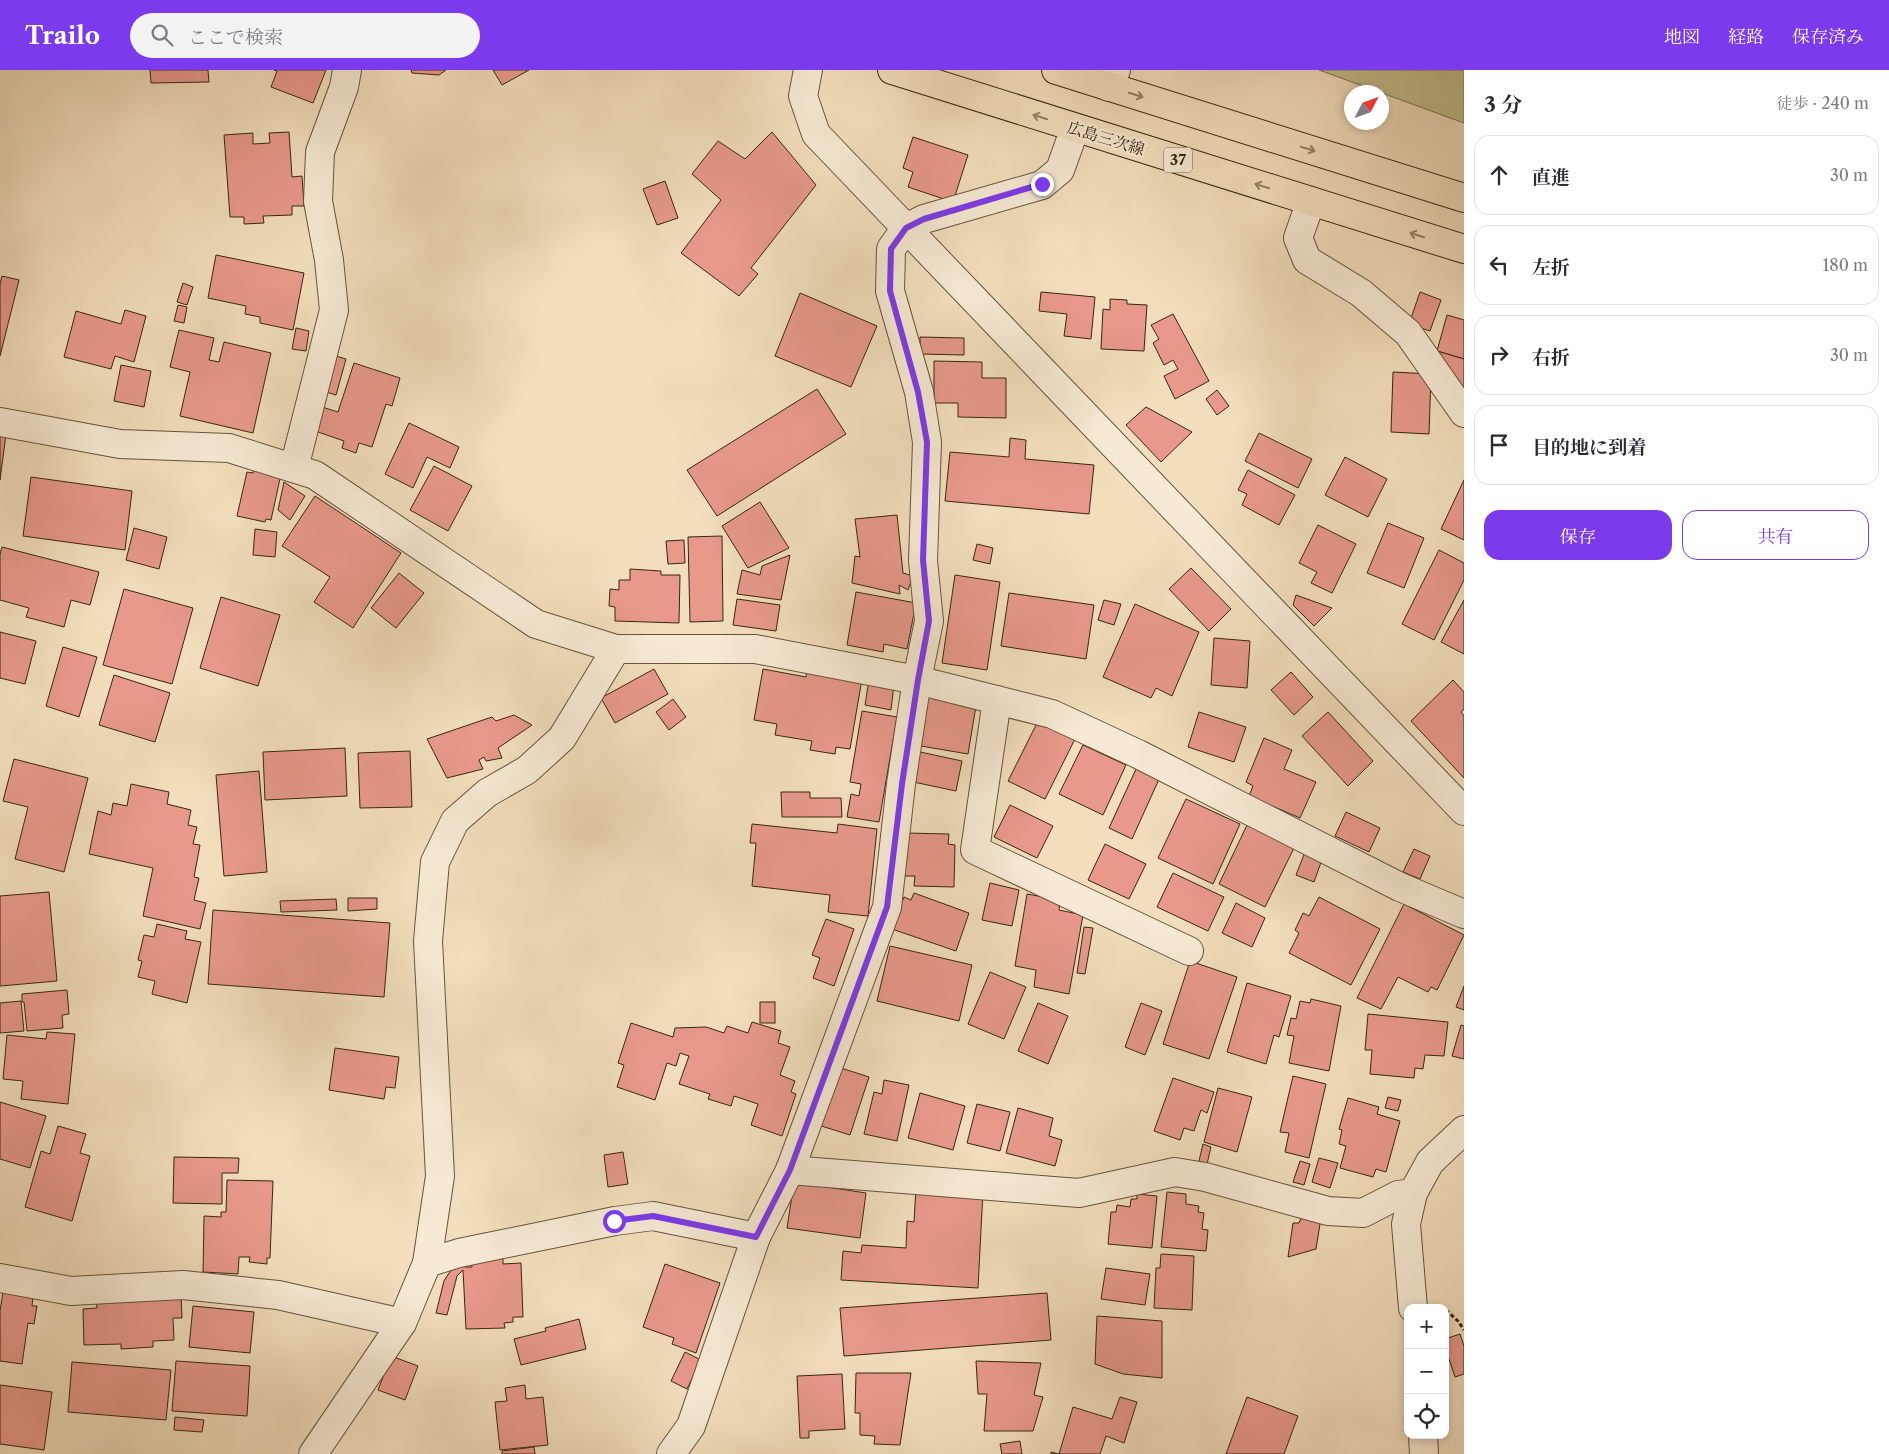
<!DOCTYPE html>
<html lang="ja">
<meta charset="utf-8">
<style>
:root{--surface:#fff;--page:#f2f2f3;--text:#2b2b33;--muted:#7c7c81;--line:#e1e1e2;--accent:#7c3aed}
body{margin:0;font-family:"Libre Caslon Text","Noto Serif JP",serif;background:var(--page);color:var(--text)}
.controls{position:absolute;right:15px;bottom:15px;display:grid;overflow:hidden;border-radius:10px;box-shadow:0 2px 8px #0003}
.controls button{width:45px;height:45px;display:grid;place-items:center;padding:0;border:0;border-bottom:1px solid var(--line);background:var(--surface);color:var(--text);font:25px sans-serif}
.compass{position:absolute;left:1344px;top:15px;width:45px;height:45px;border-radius:50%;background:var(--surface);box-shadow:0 2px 8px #0003;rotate:49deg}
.stop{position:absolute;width:15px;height:15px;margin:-11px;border:4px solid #7c3aed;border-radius:50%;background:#fff}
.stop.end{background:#7c3aed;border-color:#fff;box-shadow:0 1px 5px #0008}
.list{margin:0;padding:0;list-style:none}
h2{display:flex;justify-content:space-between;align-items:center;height:65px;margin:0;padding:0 20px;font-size:21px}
h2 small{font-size:16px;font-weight:400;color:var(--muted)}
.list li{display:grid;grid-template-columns:32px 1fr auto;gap:15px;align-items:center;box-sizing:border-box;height:80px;margin:0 10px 10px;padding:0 10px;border:1px solid var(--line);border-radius:15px}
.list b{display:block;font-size:19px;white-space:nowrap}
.list em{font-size:16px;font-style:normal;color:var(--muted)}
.actions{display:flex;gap:10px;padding:15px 20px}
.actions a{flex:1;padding:11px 0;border:1px solid var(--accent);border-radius:15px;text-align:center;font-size:18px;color:var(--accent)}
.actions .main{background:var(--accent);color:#fff}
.icon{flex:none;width:28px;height:28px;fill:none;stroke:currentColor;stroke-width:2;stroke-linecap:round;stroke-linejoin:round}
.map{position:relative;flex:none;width:1464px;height:1384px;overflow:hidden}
header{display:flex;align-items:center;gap:30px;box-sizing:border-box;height:70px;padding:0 25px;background:var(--accent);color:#fff}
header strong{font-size:24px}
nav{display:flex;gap:28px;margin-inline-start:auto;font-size:18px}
.search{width:350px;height:45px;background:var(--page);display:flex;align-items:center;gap:12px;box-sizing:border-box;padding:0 18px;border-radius:28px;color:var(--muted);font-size:19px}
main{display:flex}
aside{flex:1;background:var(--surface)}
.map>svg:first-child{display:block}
.green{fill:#c3bf8c;stroke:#7d724e}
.building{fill:#e8998c;stroke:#372610}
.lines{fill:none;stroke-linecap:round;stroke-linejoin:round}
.minor-casing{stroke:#66543b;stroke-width:30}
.major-casing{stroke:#372610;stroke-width:30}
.path{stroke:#372610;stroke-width:3;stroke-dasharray:4 2.5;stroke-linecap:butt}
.minor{stroke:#f7ead4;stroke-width:28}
.major{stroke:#f2debd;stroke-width:28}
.oneway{stroke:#948266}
.route{stroke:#7c3aed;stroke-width:6}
.labels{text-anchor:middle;stroke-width:4.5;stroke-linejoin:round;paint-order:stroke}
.shield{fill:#f7ead4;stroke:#71614b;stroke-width:1}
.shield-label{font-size:15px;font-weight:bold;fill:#372610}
.street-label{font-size:16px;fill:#372610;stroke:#f7ead4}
</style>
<header>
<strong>Trailo</strong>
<div class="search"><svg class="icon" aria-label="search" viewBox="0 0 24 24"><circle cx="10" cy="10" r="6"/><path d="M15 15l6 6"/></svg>ここで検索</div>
<nav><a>地図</a><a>経路</a><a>保存済み</a></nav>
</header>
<main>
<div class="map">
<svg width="1464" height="1384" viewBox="0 0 1464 1384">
<rect width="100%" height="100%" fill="#f2debd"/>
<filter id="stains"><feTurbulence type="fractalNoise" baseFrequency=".004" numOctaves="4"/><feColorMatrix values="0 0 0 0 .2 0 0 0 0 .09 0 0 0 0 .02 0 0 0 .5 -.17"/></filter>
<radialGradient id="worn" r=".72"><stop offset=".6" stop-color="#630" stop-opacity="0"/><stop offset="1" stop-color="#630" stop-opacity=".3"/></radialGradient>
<polygon class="green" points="1319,0 1464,0 1464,53"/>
<g class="building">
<polygon points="150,0 208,0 209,12 151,13"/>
<polygon points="274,0 326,0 313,33 271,17 277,1"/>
<polygon points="411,0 446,0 439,5 412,3"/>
<polygon points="493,0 529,0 502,15"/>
<polygon points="289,62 292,107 302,106 304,136 292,136 292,145 263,146 264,153 244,154 244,147 230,147 224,65 253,63 253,74 270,73 269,63"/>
<polygon points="772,62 816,115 751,198 758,204 739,226 681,183 721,130 692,104 718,71 745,89"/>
<polygon points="913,67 968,85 953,132 908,117 913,102 903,98"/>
<polygon points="665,111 678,148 657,155 643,119"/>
<polygon points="216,185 304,203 293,260 260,253 260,247 245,244 246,236 208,228"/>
<polygon points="2,206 19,210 0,286 0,214"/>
<polygon points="183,213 193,217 187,235 177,232"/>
<polygon points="1041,222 1095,227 1091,269 1064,266 1067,244 1039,241"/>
<polygon points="1420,222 1441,230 1430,261 1409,254"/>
<polygon points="800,223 877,256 851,317 775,286"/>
<polygon points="1110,229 1127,230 1127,234 1147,235 1144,281 1101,279 1103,239 1110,240"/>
<polygon points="178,235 187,237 184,253 174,251"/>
<polygon points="125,240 146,246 134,292 115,286 111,299 64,287 76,241 121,254"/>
<polygon points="1173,244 1209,311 1175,329 1164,306 1178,299 1173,290 1164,295 1153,273 1159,269 1151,255"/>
<polygon points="1447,245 1464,250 1464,289 1437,281"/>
<polygon points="296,258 309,261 306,281 292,279"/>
<polygon points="179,260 214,268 209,290 219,292 224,272 271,283 253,363 180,346 190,302 170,297"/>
<polygon points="920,267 964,268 964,285 920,284"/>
<polygon points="1437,281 1464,289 1464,327"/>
<polygon points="326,283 346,289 336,325 316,319"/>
<polygon points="934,291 982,292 982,308 1006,308 1006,348 958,347 958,333 934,333"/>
<polygon points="354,293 400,308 392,336 386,334 372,377 359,373 356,383 342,378 344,371 315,361 322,337 338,342"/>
<polygon points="121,295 151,301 144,337 114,331"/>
<polygon points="1393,302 1431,304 1429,364 1391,362"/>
<polygon points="817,319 846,364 717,446 687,400"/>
<polygon points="1217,320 1229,336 1217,345 1206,329"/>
<polygon points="1146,337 1192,362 1161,392 1126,355"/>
<polygon points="409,353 459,377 450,398 427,387 413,418 385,404"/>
<polygon points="0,363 6,364 0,410"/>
<polygon points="1259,363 1312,389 1298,418 1245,391"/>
<polygon points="1010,368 1026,370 1025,389 1094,395 1089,444 945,431 950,382 1009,387"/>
<polygon points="1345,387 1387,409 1368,447 1325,425"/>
<polygon points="434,396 472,416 448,461 410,440"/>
<polygon points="254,398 281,404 271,450 266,449 265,452 237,446 247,402 253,403"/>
<polygon points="1248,400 1295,425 1279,455 1242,435 1247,424 1238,420"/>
<polygon points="31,407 132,421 125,480 23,466"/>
<polygon points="1464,410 1464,470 1441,459"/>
<polygon points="284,412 305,426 290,450 278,440"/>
<polygon points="315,426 401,483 353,558 314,532 330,507 282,476"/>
<polygon points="760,432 789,478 748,498 722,456"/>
<polygon points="897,445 903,503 913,506 908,520 899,515 900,524 852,513 855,486 860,487 855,449"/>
<polygon points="1388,453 1424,468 1404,518 1367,503"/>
<polygon points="1318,455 1356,474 1332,523 1311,513 1317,502 1299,493"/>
<polygon points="134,458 167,467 159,499 126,490"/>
<polygon points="255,459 277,462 275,487 253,485"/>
<polygon points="722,466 723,551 690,552 688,467"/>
<polygon points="684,470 685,493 668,494 666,471"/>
<polygon points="977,474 993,478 990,494 973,490"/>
<polygon points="2,477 99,502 90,535 71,530 64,557 26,547 29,538 0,530 0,484"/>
<polygon points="1439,480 1464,493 1464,510 1434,570 1402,554"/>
<polygon points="790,485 781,530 737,524 742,500 760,505 762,496"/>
<polygon points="1191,498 1231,539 1209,561 1169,519"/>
<polygon points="630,499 661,501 661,505 680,505 679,553 615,551 615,537 609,536 610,519 619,520 619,510 630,510"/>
<polygon points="399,503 424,523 396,558 371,538"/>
<polygon points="955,505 1000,512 987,600 942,593"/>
<polygon points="124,519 193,538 172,614 103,595"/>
<polygon points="856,522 916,533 907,579 884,574 883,582 847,575"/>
<polygon points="1009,523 1094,535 1086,589 1001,576"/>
<polygon points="1296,525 1332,538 1314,556 1293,535"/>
<polygon points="221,527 280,545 258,616 200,598"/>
<polygon points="737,529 780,535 776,561 733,555"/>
<polygon points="1104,530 1121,534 1114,555 1098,550"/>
<polygon points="1464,530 1464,584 1441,572"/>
<polygon points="1135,534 1199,562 1172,626 1156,618 1151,628 1103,607"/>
<polygon points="0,562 36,571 25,614 0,608"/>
<polygon points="1214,568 1250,571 1247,618 1211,615"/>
<polygon points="63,577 97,587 79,647 46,636"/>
<polygon points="654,599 668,624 615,653 601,628"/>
<polygon points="763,599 806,607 807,600 862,609 850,679 836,677 835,684 810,680 812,671 775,665 777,654 754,650"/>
<polygon points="1291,602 1313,627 1294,645 1271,620"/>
<polygon points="114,605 170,623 155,672 99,655"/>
<polygon points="869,610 894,614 891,640 865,635"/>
<polygon points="1453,610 1464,622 1464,639 1461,642 1464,646 1464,708 1411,651"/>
<polygon points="923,626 976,636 968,684 915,675"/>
<polygon points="673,629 686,647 669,660 656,642"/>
<polygon points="862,641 897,647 879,752 847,747 851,724 859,726 861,714 850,712"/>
<polygon points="1199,642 1246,657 1234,692 1188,677"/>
<polygon points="1328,642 1373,691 1348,716 1302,666"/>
<polygon points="514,645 532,655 498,678 502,688 486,691 484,687 479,690 483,699 447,708 427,669 492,647 496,651"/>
<polygon points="1038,651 1075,669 1045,729 1008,711"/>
<polygon points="1264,668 1292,680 1284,699 1316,712 1300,748 1249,726 1253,716 1246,712"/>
<polygon points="1083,675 1126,695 1103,745 1059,724"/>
<polygon points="345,678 347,726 265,730 263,682"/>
<polygon points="911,680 962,691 956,721 904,710"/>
<polygon points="410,681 412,737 360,738 358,683"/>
<polygon points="14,689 88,708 64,802 15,789 28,737 3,731"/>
<polygon points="1137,697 1160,707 1132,769 1109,758"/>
<polygon points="259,701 267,802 224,806 216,705"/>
<polygon points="131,714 169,722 167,734 191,740 188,755 197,757 193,774 200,775 194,807 199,808 194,830 206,833 200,859 143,846 153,798 89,784 98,741 111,745 113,733 127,736"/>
<polygon points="781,722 810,722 810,728 841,728 842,747 782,747"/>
<polygon points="1186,729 1240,754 1213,814 1158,788"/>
<polygon points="1010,735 1053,756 1037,788 994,767"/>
<polygon points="1346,742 1380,758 1369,782 1335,766"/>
<polygon points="752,754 837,763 838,754 877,759 868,846 828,842 830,825 752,816 756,773 750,773"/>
<polygon points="1247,755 1294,778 1265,837 1219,814"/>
<polygon points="905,763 949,764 948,774 955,775 954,817 914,816 915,806 904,806"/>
<polygon points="1105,774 1146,794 1129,829 1088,810"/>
<polygon points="1307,777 1324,784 1314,812 1296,805"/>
<polygon points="1414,779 1430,786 1420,809 1403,802"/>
<polygon points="1173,803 1224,827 1208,861 1157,837"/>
<polygon points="990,813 1019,820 1012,856 982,850"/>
<polygon points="49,822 57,911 0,916 0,826"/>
<polygon points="914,823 969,843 956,881 886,857 895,831 902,832 904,827 911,830"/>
<polygon points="1027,824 1060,830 1059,840 1083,845 1069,924 1034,917 1036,900 1015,896"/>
<polygon points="1319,827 1380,859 1351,915 1289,883 1299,863 1295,860 1303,843 1309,846"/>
<polygon points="348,828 377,828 377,839 348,841"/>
<polygon points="336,829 337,840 281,842 280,831"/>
<polygon points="1236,833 1265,848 1252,877 1222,863"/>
<polygon points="1404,834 1464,865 1437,920 1431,917 1428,922 1398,907 1381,939 1357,928"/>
<polygon points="213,840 390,853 384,927 208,914"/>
<polygon points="826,849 854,859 834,916 813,908 820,888 812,885"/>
<polygon points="157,854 187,861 185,869 201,872 187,933 152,924 155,911 138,907 142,891 138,890 144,865 154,867"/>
<polygon points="1084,857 1093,858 1085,904 1077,903"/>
<polygon points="890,876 972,895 959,951 877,931"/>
<polygon points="1190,891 1237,907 1209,989 1163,974"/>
<polygon points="990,902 1026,917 1004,969 968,954"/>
<polygon points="1247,913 1291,926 1279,967 1274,965 1266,994 1227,982"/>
<polygon points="1464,916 1464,940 1456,937"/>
<polygon points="67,920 69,944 62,945 63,958 27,961 24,932 22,932 22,924"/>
<polygon points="1311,929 1341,936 1329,1001 1289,993 1294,966 1287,965 1291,948 1296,949 1300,931 1310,933"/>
<polygon points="21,931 24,961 0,963 0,933"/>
<rect x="760" y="932" width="15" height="21"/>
<polygon points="1038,933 1068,946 1048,994 1018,981"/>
<polygon points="1141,933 1162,941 1145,985 1125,977"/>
<polygon points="1368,944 1448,952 1444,986 1425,985 1423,999 1415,998 1414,1008 1370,1004 1372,980 1365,980"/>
<polygon points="752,952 781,961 778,973 790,977 780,1005 795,1011 791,1022 796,1024 782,1066 751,1055 758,1034 734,1026 731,1036 708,1029 710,1024 679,1014 689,986 680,983 676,996 667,993 655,1030 617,1017 624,995 618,993 631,953 673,967 675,958 706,957 724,963 727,956 748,963"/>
<polygon points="1461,955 1464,956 1464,989 1452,986"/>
<polygon points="47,962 75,964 68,1034 21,1029 23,1011 3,1009 7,965 46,969"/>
<polygon points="335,978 399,987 395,1018 386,1017 384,1029 329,1020"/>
<polygon points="838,997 869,1007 850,1065 815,1054"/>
<polygon points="1293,1006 1326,1014 1309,1088 1285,1082 1289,1063 1280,1062"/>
<polygon points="1173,1008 1214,1022 1207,1043 1201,1040 1194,1061 1184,1058 1180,1070 1154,1061"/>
<polygon points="884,1010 909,1015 897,1071 864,1064 874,1022 882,1024"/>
<polygon points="1218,1018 1252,1027 1237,1082 1204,1072"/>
<polygon points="920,1023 965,1036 953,1080 908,1068"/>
<polygon points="1388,1027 1401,1030 1398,1041 1385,1038"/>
<polygon points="1348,1028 1379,1037 1377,1044 1400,1051 1386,1102 1376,1099 1373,1107 1340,1098 1346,1076 1339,1074 1342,1060 1339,1059"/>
<polygon points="0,1032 46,1046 30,1098 0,1089"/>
<polygon points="977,1034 1010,1042 1000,1081 967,1073"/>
<polygon points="1018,1038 1053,1048 1049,1066 1062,1070 1055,1096 1006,1083"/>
<polygon points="58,1056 86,1064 80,1083 90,1086 72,1151 25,1137 41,1081 50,1084"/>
<polygon points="1203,1074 1211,1077 1207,1094 1199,1091"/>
<polygon points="623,1082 628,1114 608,1117 604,1085"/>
<polygon points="174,1087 239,1088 238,1103 222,1103 222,1134 173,1133"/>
<polygon points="1319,1088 1338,1093 1330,1118 1312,1112"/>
<polygon points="1300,1091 1310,1094 1304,1115 1293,1112"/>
<polygon points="227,1110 273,1111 270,1188 267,1188 267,1194 249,1192 250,1187 239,1187 238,1204 203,1202 204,1146 221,1147 221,1142 226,1142"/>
<polygon points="794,1112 866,1123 860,1168 787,1158"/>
<polygon points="916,1117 983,1121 978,1218 841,1210 843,1181 861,1183 862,1175 906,1178 907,1151 914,1152"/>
<polygon points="1167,1122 1186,1124 1186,1134 1199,1136 1198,1142 1204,1143 1202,1159 1208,1160 1206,1181 1161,1177"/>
<polygon points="1137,1124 1157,1126 1152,1178 1108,1174 1111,1142 1116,1142 1117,1135 1130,1137 1131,1129 1137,1129"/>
<polygon points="1302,1146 1321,1148 1316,1179 1288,1187 1293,1153 1299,1153"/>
<polygon points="1161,1184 1194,1186 1192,1240 1154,1238 1156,1198 1160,1198"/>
<polygon points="503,1188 503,1194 521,1193 523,1247 513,1247 513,1252 504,1253 505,1258 466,1259 463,1200 457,1206 447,1245 436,1243 444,1211 449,1203 462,1190 466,1194 465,1197 472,1197 471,1189"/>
<polygon points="665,1194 720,1213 696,1283 672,1274 674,1268 643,1257"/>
<polygon points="1106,1198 1150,1204 1145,1235 1101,1229"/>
<polygon points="3,1222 33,1227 32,1236 37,1236 34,1254 28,1253 22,1294 0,1291 0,1241"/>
<polygon points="1047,1223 1051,1270 844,1286 840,1238"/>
<polygon points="181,1225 182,1248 173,1248 174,1270 153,1271 153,1277 121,1279 121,1274 84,1275 83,1239 97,1238 96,1227"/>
<polygon points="193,1236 254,1242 250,1283 189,1277"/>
<polygon points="1097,1246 1162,1251 1162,1308 1123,1304 1095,1294"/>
<polygon points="579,1249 586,1279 521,1295 514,1269 546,1261 545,1258"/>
<polygon points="1460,1264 1464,1276 1464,1304 1455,1307 1445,1277 1445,1269"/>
<polygon points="685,1282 701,1290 687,1319 671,1311"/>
<polygon points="391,1286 418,1296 405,1330 378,1320"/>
<polygon points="176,1291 250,1296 247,1346 172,1341"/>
<polygon points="976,1291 1041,1293 1034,1325 1043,1327 1033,1361 984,1361 987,1324 978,1324"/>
<polygon points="72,1292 171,1300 166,1350 68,1342"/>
<polygon points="856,1303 911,1303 900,1375 874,1374 875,1366 860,1365 860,1343 855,1343"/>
<polygon points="842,1304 845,1359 809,1361 809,1368 800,1368 797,1306"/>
<polygon points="0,1315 52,1322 44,1380 0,1374"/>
<polygon points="525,1315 526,1329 543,1327 548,1375 500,1380 495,1332 507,1331 505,1318"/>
<polygon points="1120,1327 1137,1332 1124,1373 1106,1366 1100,1384 1051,1384 1051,1382 1059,1384 1073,1337 1112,1349"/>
<polygon points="1247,1327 1298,1346 1284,1384 1226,1384"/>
<polygon points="175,1347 204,1350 202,1362 174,1360"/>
<polygon points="1020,1371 1022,1384 1002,1384 1000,1374"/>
<polygon points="534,1377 535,1384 502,1384 502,1381"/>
</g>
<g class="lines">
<g class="minor-casing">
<g id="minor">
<polyline points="808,0 803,26 816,64 1464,741"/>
<polyline points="1109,17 1116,0"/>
<polyline points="1311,131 1298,168 1307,190 1361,223 1408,263 1464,343"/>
<polyline points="0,352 120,374 229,378 315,405 536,554 616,579 755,579 917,610 1052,644 1138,684 1400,817 1464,844"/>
<polyline points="294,398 334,240 329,190 318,131 320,82 344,17 347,0"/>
<polyline points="997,630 975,780 1189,881"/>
<polyline points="790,1100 1079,1123 1175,1102 1205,1107 1328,1141 1363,1143 1398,1125 1413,1123"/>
<polyline points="427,1193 459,1183 615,1151 653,1146 756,1167"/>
<polyline points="0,1208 71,1221 183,1215 278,1225 402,1253"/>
<polyline points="1413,1238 1406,1154 1413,1123 1430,1092 1464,1060"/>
<polyline points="1423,1365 1424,1384"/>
<polyline points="313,1384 402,1253 427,1193 440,1106 428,871 435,792 455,751 487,723 527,700 562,668 616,579"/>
<polyline points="671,1384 691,1356 756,1167 790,1100 887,837 901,714 917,610 929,551 923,491 927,372 919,322 890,221 891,179 906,158 924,149 1042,115 1060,100 1075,58"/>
</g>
</g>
<g class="major-casing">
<g id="major">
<polyline points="892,0 1464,179"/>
<polyline points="1056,0 1464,128"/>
</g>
</g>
<polyline class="path" points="1446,1240 1458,1251 1464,1260"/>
<use href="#minor" class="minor"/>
<use href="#major" class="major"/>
</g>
<defs><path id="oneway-shaft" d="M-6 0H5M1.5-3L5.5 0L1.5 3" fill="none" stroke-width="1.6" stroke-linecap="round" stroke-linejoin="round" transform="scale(1.25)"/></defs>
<g class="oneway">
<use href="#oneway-shaft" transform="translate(1136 25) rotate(17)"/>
<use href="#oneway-shaft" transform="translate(1040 47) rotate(-162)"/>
<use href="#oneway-shaft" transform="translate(1308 79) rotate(17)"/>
<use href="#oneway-shaft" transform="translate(1262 116) rotate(-163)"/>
<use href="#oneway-shaft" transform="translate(1417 165) rotate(-163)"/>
</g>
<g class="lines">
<polyline class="route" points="614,1151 653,1146 756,1167 790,1100 887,837 902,714 918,610 929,551 923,490 927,372 918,322 890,221 891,179 906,158 924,149 1042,114"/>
</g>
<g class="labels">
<rect class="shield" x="1164" y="77.5" width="28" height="25" rx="4"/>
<g class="shield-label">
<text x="1178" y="95">37</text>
</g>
<g class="street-label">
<text transform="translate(1106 68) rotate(17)" y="6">広島三次線</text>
</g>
</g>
<rect width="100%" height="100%" filter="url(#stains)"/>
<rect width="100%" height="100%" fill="url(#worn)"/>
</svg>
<div class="controls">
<button>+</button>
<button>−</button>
<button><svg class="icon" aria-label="locate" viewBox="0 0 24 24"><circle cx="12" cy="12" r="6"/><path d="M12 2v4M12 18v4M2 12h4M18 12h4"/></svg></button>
</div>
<svg class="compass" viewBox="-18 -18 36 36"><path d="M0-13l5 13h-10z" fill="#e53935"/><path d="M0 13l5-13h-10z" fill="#7c7c81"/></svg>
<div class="stop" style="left:614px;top:1151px"></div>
<div class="stop end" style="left:1042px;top:114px"></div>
</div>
<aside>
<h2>3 分<small>徒歩 · 240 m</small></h2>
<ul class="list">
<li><svg class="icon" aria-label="ahead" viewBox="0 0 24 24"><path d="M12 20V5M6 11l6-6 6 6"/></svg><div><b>直進</b></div><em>30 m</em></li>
<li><svg class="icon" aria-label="left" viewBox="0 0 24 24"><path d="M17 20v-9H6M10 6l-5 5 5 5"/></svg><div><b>左折</b></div><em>180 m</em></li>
<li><svg class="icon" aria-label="right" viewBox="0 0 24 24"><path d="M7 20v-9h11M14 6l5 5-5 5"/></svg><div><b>右折</b></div><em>30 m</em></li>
<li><svg class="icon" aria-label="arrive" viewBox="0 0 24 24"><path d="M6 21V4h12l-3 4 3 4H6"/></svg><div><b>目的地に到着</b></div></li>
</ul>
<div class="actions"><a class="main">保存</a><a>共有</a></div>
</aside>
</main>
